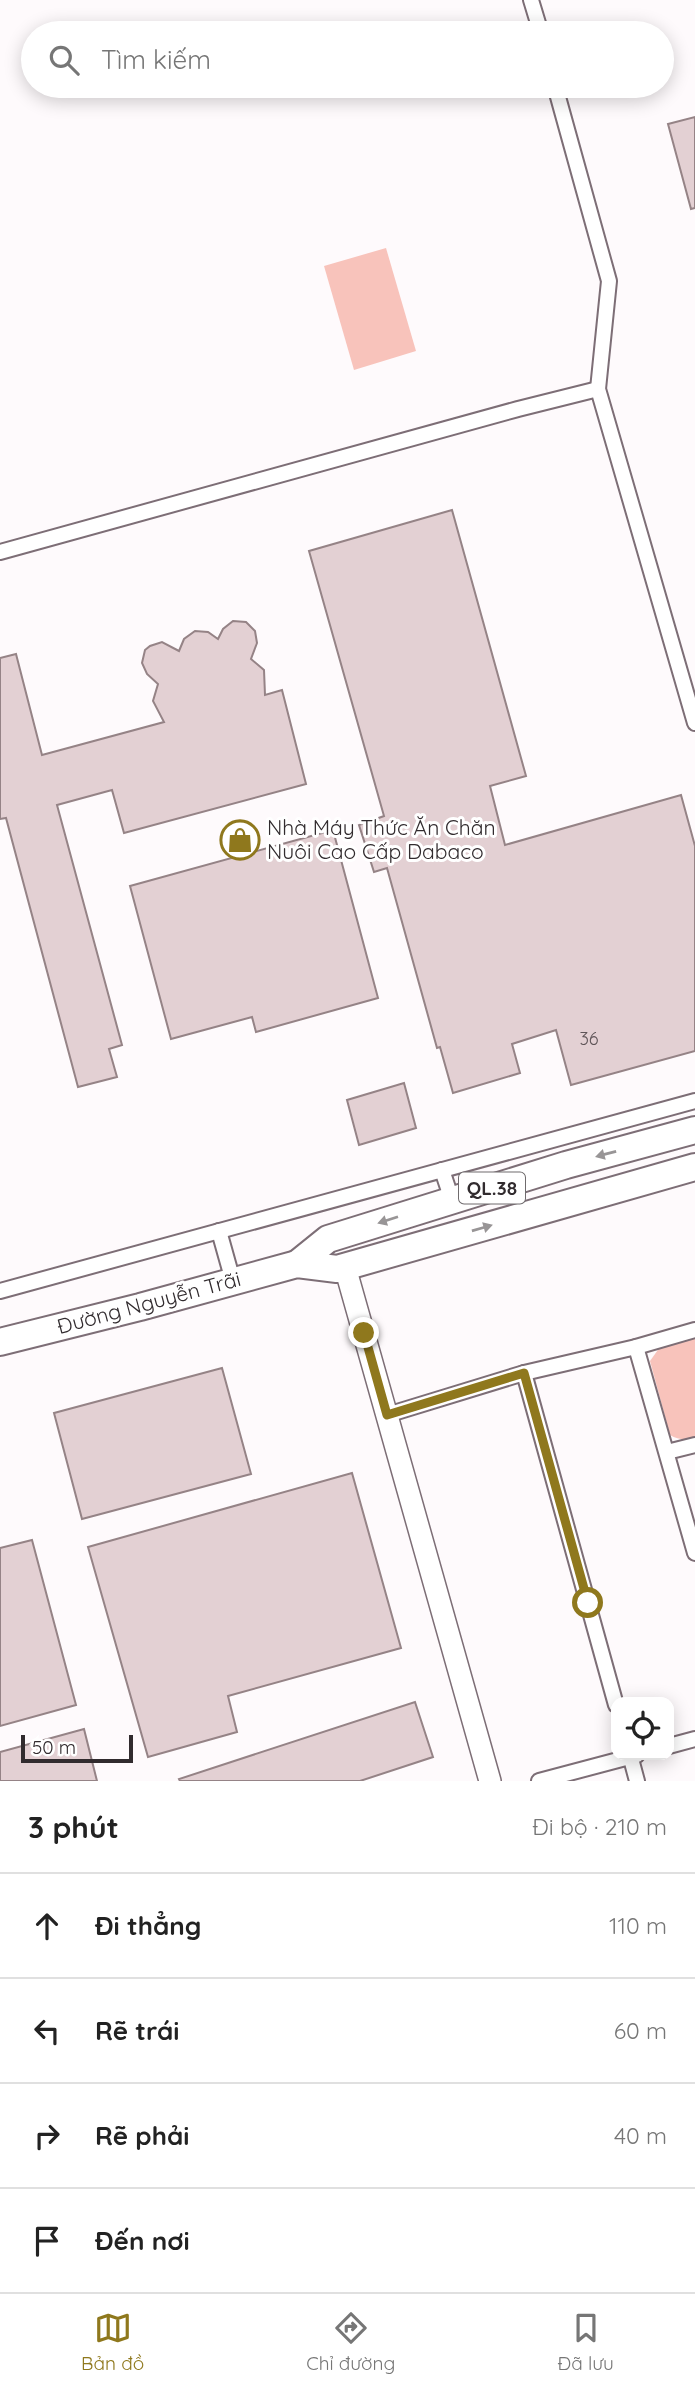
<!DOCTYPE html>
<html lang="vi">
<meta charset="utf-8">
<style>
:root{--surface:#fff;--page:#f6f6f6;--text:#222;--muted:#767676;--line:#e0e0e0;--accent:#8f781d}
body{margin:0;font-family:Quicksand,sans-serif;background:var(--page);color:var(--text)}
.controls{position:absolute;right:21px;bottom:21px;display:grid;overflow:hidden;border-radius:14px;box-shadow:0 4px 18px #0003}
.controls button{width:63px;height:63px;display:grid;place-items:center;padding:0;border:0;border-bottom:2px solid var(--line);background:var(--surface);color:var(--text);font:35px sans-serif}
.scale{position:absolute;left:21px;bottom:18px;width:112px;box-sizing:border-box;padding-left:7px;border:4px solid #312b2e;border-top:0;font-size:19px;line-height:24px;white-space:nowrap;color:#312b2e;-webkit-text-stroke:5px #fff;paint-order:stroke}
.stop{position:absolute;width:21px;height:21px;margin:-16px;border:5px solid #8f781d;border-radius:50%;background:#fff}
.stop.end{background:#8f781d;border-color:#fff;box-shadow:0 2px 7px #0008}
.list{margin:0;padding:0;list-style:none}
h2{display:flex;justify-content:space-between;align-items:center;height:91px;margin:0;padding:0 28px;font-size:30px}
h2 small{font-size:23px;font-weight:400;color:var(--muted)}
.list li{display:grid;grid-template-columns:46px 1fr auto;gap:21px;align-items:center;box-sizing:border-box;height:105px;padding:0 28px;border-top:2px solid var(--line)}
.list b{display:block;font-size:26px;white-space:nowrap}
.list em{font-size:23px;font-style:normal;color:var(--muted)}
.icon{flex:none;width:38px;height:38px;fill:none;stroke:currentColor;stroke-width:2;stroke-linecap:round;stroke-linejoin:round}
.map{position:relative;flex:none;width:695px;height:1781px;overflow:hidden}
.search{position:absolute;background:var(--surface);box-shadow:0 4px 18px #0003;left:21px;right:21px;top:21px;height:77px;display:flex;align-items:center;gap:18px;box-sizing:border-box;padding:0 24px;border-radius:38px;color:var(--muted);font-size:26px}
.sheet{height:511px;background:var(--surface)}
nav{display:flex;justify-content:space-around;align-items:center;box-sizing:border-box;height:98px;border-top:2px solid var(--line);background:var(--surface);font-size:19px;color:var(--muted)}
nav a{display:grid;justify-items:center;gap:4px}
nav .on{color:var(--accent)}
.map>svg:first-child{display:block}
.green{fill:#f8c3bb}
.building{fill:#e3d0d3;stroke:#958386;stroke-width:2}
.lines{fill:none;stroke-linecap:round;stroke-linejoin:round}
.street-casing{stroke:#7d6e76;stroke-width:18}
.secondary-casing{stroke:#7d6e76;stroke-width:24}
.highway-casing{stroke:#7d6e76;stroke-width:30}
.street{stroke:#fff;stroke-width:14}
.secondary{stroke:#fff;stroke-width:21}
.highway{stroke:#fff;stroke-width:26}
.oneway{fill:#989596}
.route{stroke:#8f781d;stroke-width:9}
.labels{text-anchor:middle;stroke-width:6;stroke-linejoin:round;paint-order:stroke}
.number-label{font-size:18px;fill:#5e5457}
.shield{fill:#fff;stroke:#6f6b6d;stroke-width:2}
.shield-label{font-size:19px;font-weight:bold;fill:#312b2e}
.poi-label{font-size:21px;fill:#312b2e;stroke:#fff;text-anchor:start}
.street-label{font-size:21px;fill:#312b2e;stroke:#fff}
</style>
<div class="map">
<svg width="695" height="1781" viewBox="0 0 695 1781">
<rect width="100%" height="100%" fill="#fefafc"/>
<g class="green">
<polygon points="386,248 416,351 354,370 324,266"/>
<path d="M695,1337V1438C686,1440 678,1440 670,1435L650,1361L660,1347Z"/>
</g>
<g class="building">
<polygon points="695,117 695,208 691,209 668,124"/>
<polygon points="452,510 526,776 490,786 505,845 681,795 695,846 695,1051 571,1085 556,1030 512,1044 520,1073 453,1093 440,1047 437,1048 387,868 374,872 359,825 384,816 309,551"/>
<polygon points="233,621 246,622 255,631 257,643 251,659 264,670 265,695 282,690 306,784 124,833 112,790 57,805 122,1045 109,1049 117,1077 78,1087 6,818 0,819 0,658 16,654 42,755 164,722 153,701 158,684 147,674 142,663 145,650 150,646 162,642 179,651 184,639 195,631 208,632 218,639 223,629"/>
<polygon points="333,830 378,998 256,1032 252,1017 171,1039 130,886"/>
<polygon points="404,1083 416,1128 359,1145 347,1100"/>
<polygon points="222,1368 251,1474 82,1519 54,1413"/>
<polygon points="352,1473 401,1648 228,1696 237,1732 148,1757 88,1547"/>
<polygon points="32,1540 76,1705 0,1726 0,1548"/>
<polygon points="415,1702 433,1757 360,1781 180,1781 179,1779"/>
<polygon points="84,1729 97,1781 0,1781 0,1752"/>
</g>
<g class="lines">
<g class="street-casing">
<g id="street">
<polyline points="531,0 541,33"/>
<polyline points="555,86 609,281 598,389 695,723"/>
<polyline points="0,552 518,409 598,389"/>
<polyline points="442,1170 452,1200"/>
<polyline points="219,1231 233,1281"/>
<polyline points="0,1291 695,1101"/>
<polyline points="636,1347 695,1553"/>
<polyline points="524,1373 616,1705"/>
<polyline points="387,1415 524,1373 636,1347 695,1330"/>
<polyline points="667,1452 695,1445"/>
<polyline points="669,1746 695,1739"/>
<polyline points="630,1755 637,1781"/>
<polyline points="539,1781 637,1755"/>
</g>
</g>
<g class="secondary-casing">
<polyline id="secondary" points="345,1267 490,1781"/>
</g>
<g class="highway-casing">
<g id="highway">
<polyline points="297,1264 328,1239 566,1165 695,1130"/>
<polyline points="0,1342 140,1307 297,1264 337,1269 695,1167"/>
</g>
</g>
<use href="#street" class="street"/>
<use href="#secondary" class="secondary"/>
<use href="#highway" class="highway"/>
</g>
<defs><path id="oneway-solid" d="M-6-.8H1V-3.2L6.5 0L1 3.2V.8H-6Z" transform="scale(1.75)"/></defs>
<g class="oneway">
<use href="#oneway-solid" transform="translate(606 1154) rotate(165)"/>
<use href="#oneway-solid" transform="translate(388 1220) rotate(162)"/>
<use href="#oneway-solid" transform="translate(482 1228) rotate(-16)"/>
</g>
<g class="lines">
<polyline class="route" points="364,1333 387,1415 524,1373 588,1603"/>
</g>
<defs>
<g id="shop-ring" transform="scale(2.0125)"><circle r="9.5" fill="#fff" stroke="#8f781d" stroke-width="1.5"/><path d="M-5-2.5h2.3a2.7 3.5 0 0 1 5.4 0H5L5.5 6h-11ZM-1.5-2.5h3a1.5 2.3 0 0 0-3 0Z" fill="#8f781d"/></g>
</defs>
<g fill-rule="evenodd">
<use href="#shop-ring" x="240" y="840"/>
</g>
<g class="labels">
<g class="number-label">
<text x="589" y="1045">36</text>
</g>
<rect class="shield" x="459" y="1172.5" width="66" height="31" rx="5"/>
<g class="shield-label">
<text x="492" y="1195">QL.38</text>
</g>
<g class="poi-label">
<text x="267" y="835">Nhà Máy Thức Ăn Chăn<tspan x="267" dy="24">Nuôi Cao Cấp Dabaco</tspan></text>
</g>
<g class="street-label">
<text transform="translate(149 1303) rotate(-15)" y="7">Đường Nguyễn Trãi</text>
</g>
</g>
</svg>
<div class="controls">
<button><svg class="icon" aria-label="locate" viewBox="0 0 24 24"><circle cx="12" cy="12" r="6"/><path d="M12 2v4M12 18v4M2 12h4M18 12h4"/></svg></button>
</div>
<div class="scale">50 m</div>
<div class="stop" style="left:588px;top:1603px"></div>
<div class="stop end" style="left:364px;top:1333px"></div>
<div class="search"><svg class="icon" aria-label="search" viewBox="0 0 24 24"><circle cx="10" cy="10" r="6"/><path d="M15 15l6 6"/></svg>Tìm kiếm</div>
</div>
<section class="sheet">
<h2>3 phút<small>Đi bộ · 210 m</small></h2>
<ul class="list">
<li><svg class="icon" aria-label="ahead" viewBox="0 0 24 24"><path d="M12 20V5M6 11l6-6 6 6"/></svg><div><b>Đi thẳng</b></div><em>110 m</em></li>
<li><svg class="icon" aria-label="left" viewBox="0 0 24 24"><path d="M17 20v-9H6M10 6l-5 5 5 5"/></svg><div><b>Rẽ trái</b></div><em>60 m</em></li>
<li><svg class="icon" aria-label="right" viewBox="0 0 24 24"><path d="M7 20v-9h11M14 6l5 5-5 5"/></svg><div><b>Rẽ phải</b></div><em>40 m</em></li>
<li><svg class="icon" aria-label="arrive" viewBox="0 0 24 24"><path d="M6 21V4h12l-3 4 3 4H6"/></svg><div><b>Đến nơi</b></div></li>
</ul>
</section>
<nav>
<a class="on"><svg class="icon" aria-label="map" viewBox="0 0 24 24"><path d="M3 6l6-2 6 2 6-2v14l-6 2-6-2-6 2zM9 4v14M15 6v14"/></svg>Bản đồ</a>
<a><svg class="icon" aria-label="directions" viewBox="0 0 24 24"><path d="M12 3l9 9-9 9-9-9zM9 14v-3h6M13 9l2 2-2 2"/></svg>Chỉ đường</a>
<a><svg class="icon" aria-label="saved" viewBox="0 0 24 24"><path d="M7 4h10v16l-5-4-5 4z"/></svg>Đã lưu</a>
</nav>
